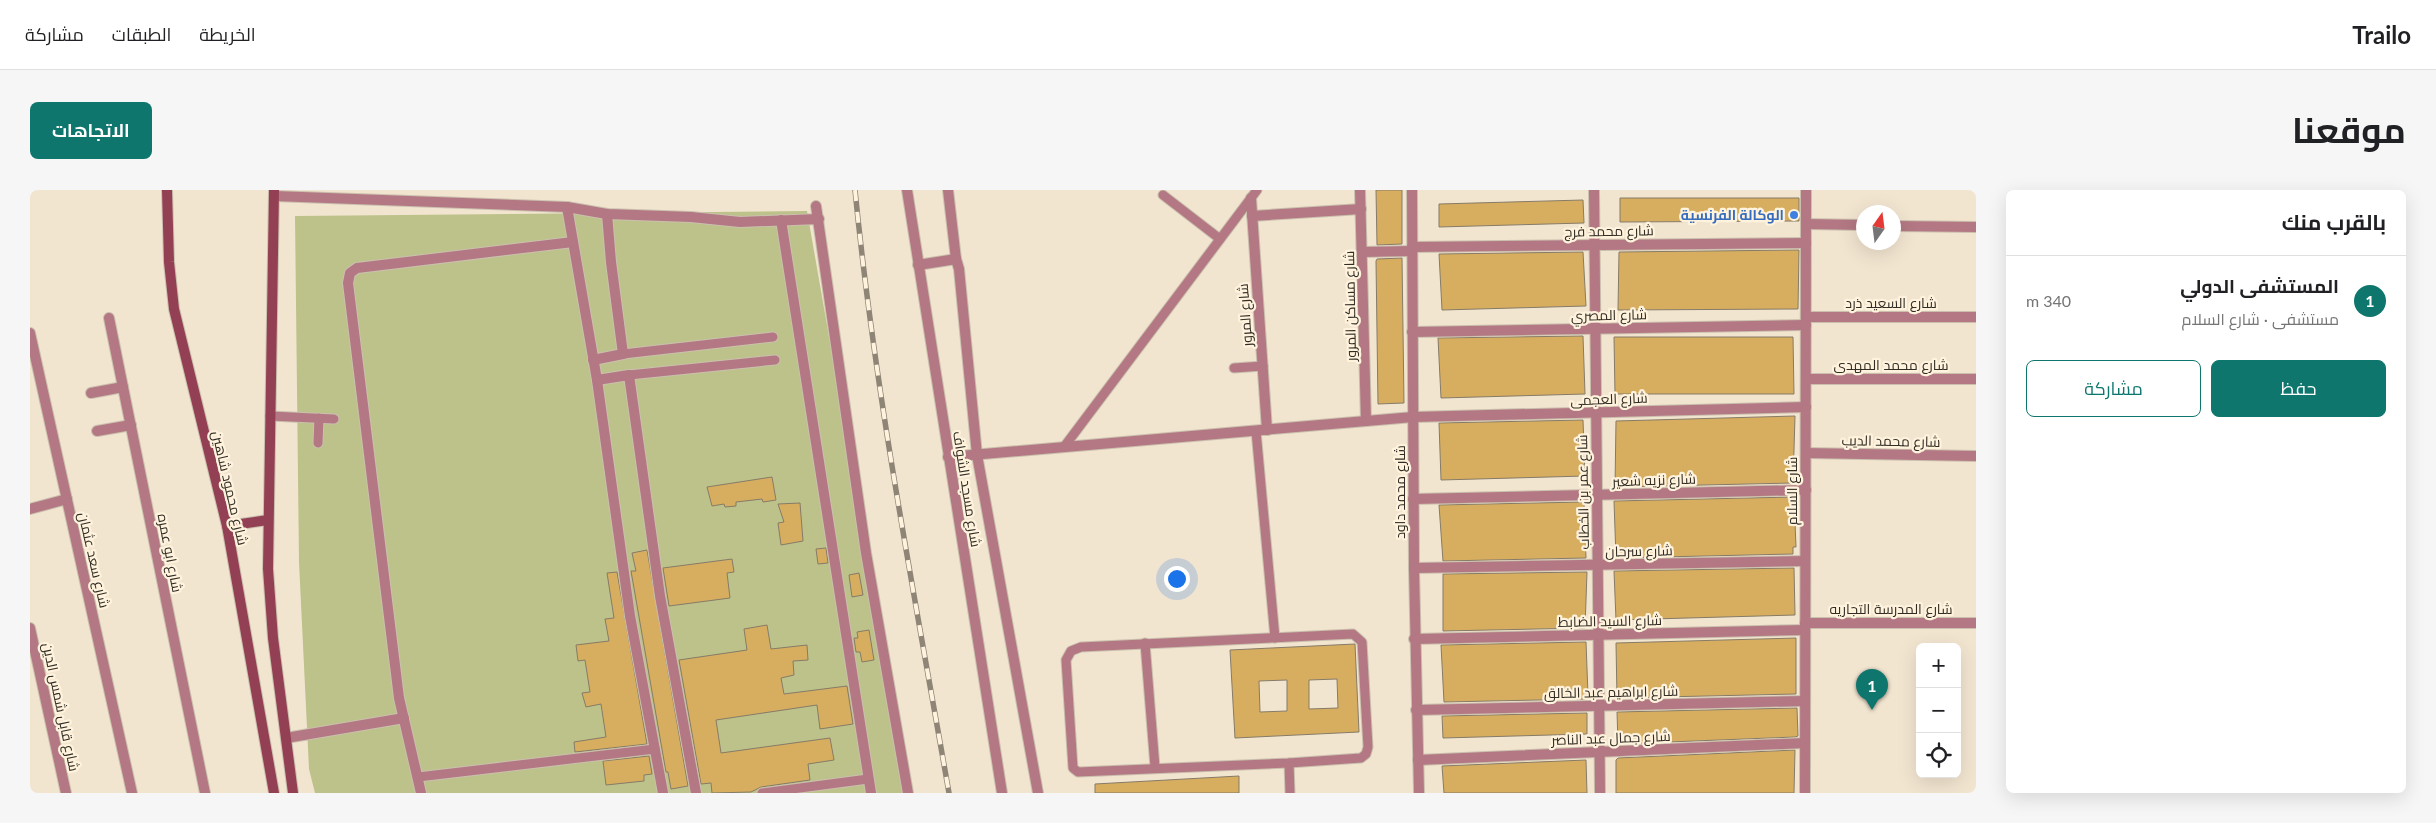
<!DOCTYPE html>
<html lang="ar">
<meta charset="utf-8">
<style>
:root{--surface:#fff;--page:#f6f6f6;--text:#202124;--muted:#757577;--line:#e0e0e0;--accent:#0f766e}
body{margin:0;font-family:Lato,Cairo,sans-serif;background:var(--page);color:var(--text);direction:rtl}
.controls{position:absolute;right:15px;bottom:15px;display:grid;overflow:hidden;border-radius:8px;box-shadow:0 5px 20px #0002}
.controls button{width:45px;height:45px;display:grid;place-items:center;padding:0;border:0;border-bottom:1px solid var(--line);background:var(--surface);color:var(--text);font:25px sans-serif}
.compass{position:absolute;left:1826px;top:15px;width:45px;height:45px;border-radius:50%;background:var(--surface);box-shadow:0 5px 20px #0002;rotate:14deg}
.you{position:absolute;left:1146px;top:388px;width:18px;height:18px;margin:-12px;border:4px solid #fff;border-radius:50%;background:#1a73e8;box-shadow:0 0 0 8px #1a73e833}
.badge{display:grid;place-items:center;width:32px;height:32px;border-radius:50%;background:var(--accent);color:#fff;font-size:16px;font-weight:700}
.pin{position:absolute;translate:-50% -41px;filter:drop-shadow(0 1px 2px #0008)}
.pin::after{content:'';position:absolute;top:26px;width:18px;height:15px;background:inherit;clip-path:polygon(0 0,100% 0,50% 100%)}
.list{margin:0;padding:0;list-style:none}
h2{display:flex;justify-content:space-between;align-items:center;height:65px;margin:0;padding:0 20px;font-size:21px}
h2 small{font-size:16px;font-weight:400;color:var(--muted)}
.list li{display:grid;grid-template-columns:32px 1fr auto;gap:15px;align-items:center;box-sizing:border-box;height:90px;padding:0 20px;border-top:1px solid var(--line)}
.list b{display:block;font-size:19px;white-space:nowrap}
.list p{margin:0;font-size:16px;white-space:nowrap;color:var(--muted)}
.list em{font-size:16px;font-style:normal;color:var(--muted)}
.actions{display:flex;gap:10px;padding:15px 20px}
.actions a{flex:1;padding:11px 0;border:1px solid var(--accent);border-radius:8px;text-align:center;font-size:18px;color:var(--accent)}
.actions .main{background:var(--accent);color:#fff}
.icon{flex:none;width:28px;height:28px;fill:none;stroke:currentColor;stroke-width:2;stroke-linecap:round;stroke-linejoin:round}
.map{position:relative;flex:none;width:1946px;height:603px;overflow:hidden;direction:ltr;border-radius:8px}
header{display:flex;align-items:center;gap:30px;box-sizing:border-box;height:70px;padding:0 25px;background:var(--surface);border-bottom:1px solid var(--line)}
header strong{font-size:24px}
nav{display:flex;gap:28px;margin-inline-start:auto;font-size:18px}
.intro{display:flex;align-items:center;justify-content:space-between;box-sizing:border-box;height:120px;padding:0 30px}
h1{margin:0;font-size:35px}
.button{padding:12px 22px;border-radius:8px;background:var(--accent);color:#fff;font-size:18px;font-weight:700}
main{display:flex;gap:30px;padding:0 30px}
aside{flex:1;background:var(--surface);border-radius:8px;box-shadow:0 5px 20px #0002}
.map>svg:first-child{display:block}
.green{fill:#bcc289}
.building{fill:#d7ae5f;stroke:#867b68;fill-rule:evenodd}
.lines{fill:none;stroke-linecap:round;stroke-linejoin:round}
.lane-casing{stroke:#cbc0ae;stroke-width:11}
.street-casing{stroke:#cbc0ae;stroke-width:12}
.secondary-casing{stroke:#cbc0ae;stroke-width:12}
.lane{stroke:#b37883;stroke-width:9}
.street{stroke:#b37883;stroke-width:10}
.secondary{stroke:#944054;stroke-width:10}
.rail-casing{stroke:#8e8577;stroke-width:5.5}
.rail{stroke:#fff3dd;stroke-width:4;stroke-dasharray:11;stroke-linecap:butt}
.shop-dot{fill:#3f7fe0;stroke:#fff3dd;stroke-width:2}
.labels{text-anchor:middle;stroke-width:4.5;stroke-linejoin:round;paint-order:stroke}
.shop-label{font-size:14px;font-weight:bold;fill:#366cbe;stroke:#fff3dd;text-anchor:end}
.street-label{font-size:14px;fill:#312c24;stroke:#fff3dd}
</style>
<header>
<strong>Trailo</strong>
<nav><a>الخريطة</a><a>الطبقات</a><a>مشاركة</a></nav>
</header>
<div class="intro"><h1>موقعنا</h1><a class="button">الاتجاهات</a></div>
<main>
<aside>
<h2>بالقرب منك<small></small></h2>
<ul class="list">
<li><span class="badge">1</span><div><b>المستشفى الدولي</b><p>مستشفى · شارع السلام</p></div><em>340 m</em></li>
</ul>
<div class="actions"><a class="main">حفظ</a><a>مشاركة</a></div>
</aside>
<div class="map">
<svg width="1946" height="603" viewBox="0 0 1946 603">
<rect width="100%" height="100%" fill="#f2e5d0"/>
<polygon class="green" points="777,21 879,603 285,603 279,579 269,372 265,26"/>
<g class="building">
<polygon points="1346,0 1372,0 1372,54 1347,55"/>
<polygon points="1590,8 1769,8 1769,31 1590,32"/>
<polygon points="1553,10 1554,33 1409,37 1409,14"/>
<polygon points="1769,60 1768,119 1588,120 1589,62"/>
<polygon points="1553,62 1556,116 1412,120 1409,64"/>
<polygon points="1372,68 1374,213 1348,214 1346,71 1347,69"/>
<polygon points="1553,146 1555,204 1411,208 1408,148"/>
<polygon points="1584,147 1763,147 1764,204 1585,204"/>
<polygon points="1765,226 1763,293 1585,297 1586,231"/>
<polygon points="1553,230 1555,286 1411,290 1409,233"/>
<polygon points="742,287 746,310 733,312 732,309 706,312 706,316 695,317 694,314 682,316 677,297"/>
<polygon points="1764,307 1766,357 1763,357 1763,364 1586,368 1584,311"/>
<polygon points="1554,312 1556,368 1413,371 1409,315"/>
<polygon points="770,313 773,351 751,355 748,333 754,332 748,314"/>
<polygon points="796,358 798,373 788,374 786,359"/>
<polygon points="617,360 658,596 641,599 638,582 636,582 601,381 606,381 602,363"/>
<polygon points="702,369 704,382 697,383 700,408 639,416 633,378"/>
<polygon points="1764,378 1765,425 1586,430 1584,381"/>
<polygon points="587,382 617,554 545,562 544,552 576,547 571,514 556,517 552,503 560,502 555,470 548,471 546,455 579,451 575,429 584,428 577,383"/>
<polygon points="1557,382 1555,438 1413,441 1413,384"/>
<polygon points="829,383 833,405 822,407 819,385"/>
<polygon points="737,435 741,459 777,455 778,470 763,471 764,485 751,488 754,504 817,496 823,534 790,539 787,515 686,530 691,563 800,548 804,570 778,574 780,590 731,597 721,602 682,603 681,593 671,594 649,470 717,460 714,439"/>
<polygon points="839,440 844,470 832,472 830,462 826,462 824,448 828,448 827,442"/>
<polygon points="1766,448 1766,504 1587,508 1586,453"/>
<polygon points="1556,452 1558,505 1556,505 1556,509 1414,512 1411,455"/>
<path d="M1325,454L1329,542L1205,548L1200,460ZM1307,489L1308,518L1279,519V490ZM1257,490V521L1230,522L1229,491Z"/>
<polygon points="1767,518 1768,546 1765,547 1588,554 1587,522"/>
<polygon points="1557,523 1557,544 1413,548 1412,526"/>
<polygon points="1765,560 1764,603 1586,603 1586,570 1588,568"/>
<polygon points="619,566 622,584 614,585 614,591 576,595 573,571"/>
<polygon points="1556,570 1557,603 1414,603 1412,576"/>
<polygon points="1209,586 1209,603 1065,603 1065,594"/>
</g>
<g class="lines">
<g class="lane-casing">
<g id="lane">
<polyline points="1133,5 1190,49"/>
<polyline points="593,164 743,147"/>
<polyline points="1204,178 1233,176"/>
<polyline points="599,185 745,170"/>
<polyline points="240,226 304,229"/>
<polyline points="1226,241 1245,448"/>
<polyline points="288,253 289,228"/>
<polyline points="1034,257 1227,0"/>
<polygon points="1323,444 1332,452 1338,557 1336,564 1331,568 1259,573 1048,582 1043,578 1036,470 1041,461 1051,457"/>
<polyline points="1115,453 1125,577"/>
<polyline points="1259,573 1260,603"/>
<polyline points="388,587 625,559"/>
<polyline points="732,603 838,589"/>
</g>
</g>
<g class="street-casing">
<g id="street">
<polyline points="877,0 972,603"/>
<polyline points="918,0 926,69"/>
<polyline points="1330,0 1336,231"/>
<polyline points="1382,0 1384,378 1389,603"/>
<polyline points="1564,0 1570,603"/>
<polyline points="244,6 537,17 577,24 661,27 710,32 789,29"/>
<polyline points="1221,8 1237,240"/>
<polyline points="786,16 836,363 878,603"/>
<polyline points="537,17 567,190 600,426 633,603"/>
<polyline points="1222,26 1331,19"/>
<polyline points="751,30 841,603"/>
<polyline points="1776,34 1834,35"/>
<polyline points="1864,36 1946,37"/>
<polyline points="1382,57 1776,53"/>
<polyline points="1332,62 1382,61"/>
<polyline points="888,75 926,69 929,79 947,265 1008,603"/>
<polyline points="1776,127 1946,127"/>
<polyline points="79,128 175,603"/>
<polyline points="1382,142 1776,135"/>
<polyline points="0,143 102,603"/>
<polyline points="563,170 593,164 581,72 577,24"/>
<polyline points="1776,189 1946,189"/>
<polyline points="567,190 599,185 630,406 666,603"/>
<polyline points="61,203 93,197"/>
<polyline points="67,241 101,235"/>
<polyline points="1776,263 1946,266"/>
<polyline points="918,267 1383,227 1776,217"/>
<polyline points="1383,309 1776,300"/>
<polyline points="0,319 37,309"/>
<polyline points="1384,378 1775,371"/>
<polyline points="1775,433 1946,433"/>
<polyline points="0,438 36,603"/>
<polyline points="1384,449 1775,440"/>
<polyline points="1386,520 1775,511"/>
<polyline points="256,548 374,528"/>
<polyline points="1388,570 1775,553"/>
<polyline points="391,603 369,508 318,93 320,83 327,78 543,52"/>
<polyline points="1775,603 1776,0"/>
</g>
</g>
<g class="secondary-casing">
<g id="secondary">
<polyline points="137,0 139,72 144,119 197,336 244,603"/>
<polyline points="244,0 238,379 243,448 263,603"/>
<polyline points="197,336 238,330"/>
</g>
</g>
<use href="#lane" class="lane"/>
<use href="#street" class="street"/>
<use href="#secondary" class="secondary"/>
<g class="rail-casing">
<path id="rail" d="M825,0C845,203 884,403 919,603"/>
</g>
<use href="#rail" class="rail"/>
</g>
<circle class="shop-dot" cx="1764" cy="25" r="5"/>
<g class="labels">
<g class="shop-label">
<text x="1754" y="30">الوكالة الفرنسية</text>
</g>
<g class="street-label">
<text transform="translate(1579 41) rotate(-1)" y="5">شارع محمد فرج</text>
<text x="1861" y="118">شارع السعيد ذرد</text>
<text transform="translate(1320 116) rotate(-91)" y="5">شارع مساكن المرور</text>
<text transform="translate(1215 125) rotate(-94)" y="5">شارع المرور</text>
<text transform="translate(1579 125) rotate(-1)" y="5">شارع المصري</text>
<text x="1861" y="180">شارع محمد المهدى</text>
<text transform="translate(1579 209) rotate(-2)" y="5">شارع العجمى</text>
<text transform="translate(1861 251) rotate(1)" y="5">شارع محمد الديب</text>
<text transform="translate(1624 290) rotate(-2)" y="5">شارع نزيه شعير</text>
<text transform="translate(200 298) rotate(77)" y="5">شارع محمود شاهين</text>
<text transform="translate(937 299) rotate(81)" y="5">شارع مسجد الشواف</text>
<text transform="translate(1762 301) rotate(-90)" y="5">شارع السلام</text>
<text transform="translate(1370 302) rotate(-90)" y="5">شارع محمد داود</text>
<text transform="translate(1553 302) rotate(-91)" y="5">شارع عمر بن الخطاب</text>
<text transform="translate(1609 361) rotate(-1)" y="5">شارع سرحان</text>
<text transform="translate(140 363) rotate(79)" y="5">شارع ابو عمره</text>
<text transform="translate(64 370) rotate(77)" y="5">شارع سعد عثمان</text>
<text x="1861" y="424">شارع المدرسة التجاريه</text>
<text transform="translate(1580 431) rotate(-1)" y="5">شارع السيد الضابط</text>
<text transform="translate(1581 502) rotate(-1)" y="5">شارع ابراهيم عبد الخالق</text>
<text transform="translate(31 517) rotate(78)" y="5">شارع قابل شمس الدين</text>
<text transform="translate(1581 548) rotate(-2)" y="5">شارع جمال عبد الناصر</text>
</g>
</g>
</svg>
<div class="controls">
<button>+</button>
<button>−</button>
<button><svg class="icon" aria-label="locate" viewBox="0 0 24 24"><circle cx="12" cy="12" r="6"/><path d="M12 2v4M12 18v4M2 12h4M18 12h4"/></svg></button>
</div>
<svg class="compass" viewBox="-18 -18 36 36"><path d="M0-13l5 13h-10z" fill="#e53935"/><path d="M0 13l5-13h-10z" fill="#757577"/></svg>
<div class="you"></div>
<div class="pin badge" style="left:1842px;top:520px">1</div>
</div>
</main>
